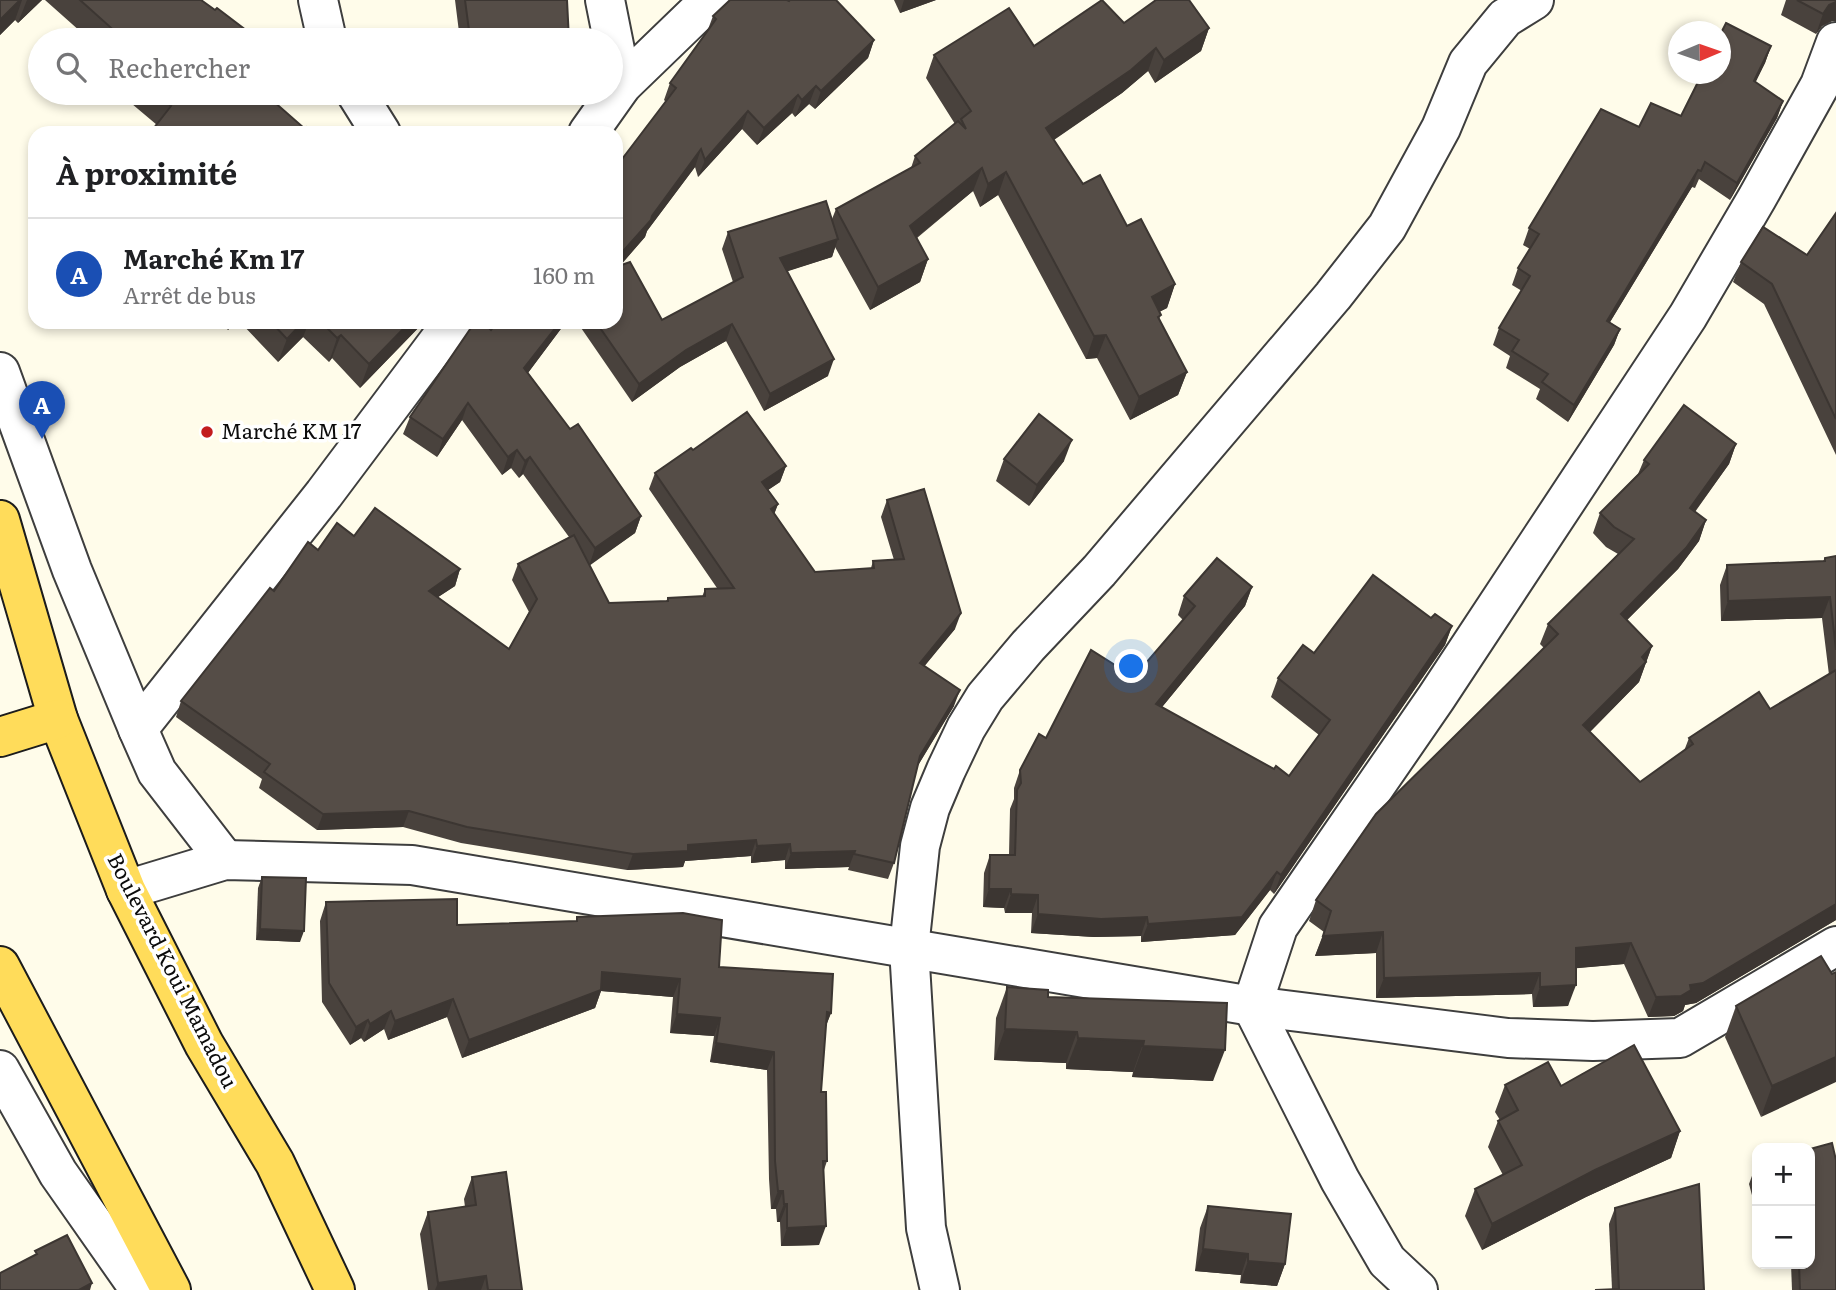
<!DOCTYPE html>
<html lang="fr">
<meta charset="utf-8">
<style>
:root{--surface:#fff;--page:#f6f6f6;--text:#202124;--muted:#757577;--line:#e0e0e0;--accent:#ea580c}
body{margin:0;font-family:Literata,serif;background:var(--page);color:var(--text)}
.controls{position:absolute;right:21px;bottom:21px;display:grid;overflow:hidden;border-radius:14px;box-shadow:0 4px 10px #0003}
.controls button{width:63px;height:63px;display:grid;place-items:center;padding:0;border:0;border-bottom:2px solid var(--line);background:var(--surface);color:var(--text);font:35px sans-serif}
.compass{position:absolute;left:1668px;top:21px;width:63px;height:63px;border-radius:50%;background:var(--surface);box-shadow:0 4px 10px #0003;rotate:88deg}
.you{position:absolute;left:1132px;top:667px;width:24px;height:24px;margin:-18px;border:5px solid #fff;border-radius:50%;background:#1a73e8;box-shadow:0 0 0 10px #1a73e833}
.badge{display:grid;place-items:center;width:46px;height:46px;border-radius:50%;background:var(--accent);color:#fff;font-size:23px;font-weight:700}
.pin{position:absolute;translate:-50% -58px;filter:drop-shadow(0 2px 4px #0008)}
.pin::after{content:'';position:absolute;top:37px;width:24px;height:21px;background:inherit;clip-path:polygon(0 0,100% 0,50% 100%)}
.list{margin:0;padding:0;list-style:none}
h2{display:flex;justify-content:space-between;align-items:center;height:91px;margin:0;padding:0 28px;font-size:30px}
h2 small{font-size:23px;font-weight:400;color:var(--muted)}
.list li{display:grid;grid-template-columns:46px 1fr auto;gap:21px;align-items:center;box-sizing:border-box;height:112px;padding:0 28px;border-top:2px solid var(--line)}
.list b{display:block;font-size:26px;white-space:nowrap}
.list p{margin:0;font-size:23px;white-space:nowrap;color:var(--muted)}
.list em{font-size:23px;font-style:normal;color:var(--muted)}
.icon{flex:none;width:38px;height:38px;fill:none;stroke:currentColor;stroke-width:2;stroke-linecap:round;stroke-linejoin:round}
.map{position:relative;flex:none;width:1836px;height:1290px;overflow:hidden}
.search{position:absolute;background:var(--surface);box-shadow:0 4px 10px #0003;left:28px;top:28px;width:595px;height:77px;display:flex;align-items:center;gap:18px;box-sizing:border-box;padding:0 24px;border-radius:38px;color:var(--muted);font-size:26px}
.panel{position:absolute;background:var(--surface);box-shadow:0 4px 10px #0003;left:28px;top:126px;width:595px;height:203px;border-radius:21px}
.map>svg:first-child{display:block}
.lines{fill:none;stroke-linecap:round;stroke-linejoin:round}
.street-casing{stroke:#3e3e3e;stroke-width:42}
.primary-casing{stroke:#1c1c1c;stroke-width:42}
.street{stroke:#fff;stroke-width:38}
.primary{stroke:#ffdc5a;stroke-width:38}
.wall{fill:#49423d}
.shaded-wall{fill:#3c3632}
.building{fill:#554d47;stroke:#3c3632;stroke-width:2}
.poi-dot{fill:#c31c1e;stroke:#fff;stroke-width:2.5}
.labels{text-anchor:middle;stroke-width:7;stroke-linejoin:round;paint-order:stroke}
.poi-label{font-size:21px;fill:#0b0b0b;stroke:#fff;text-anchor:start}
.street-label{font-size:21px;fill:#0b0b0b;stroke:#fff}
</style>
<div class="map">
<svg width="1836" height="1290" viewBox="0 0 1836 1290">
<rect width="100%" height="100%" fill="#fffcea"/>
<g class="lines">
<g class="street-casing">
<g id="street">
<polyline points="318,0 327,40"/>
<polyline points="605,0 622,85"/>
<polyline points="356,93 381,133"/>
<polyline points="588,133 622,85 710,0"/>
<polyline points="0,372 72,570 138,729 157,772 225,860"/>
<polyline points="138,729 324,494 453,322"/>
<polyline points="126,890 225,860 412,865 1252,1006 1508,1038 1593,1041 1680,1038 1836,946"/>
<polyline points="0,1070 58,1173 140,1290"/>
<polyline points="940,1290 926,1228 909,948 920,846 930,808 946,770 966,728 985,697 1028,646 1099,571 1333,296 1387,227 1441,128 1468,63 1505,18 1534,0"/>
<polyline points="1418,1290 1387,1261 1340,1180 1252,1006 1278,927 1436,698 1688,316 1757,198 1820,85 1836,42"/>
</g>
</g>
<g class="primary-casing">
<g id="primary">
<polyline points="0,520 58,719 126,890 204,1044 275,1163 335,1290"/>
<polyline points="0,737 58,719"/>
<polyline points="0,966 171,1290"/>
</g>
</g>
<use href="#street" class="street"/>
<use href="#primary" class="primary"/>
</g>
<g class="wall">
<polygon points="0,0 42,0 18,23 15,20 0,35"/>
<polygon points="45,0 201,0 251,34 249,40 90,40"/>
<polygon points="455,0 567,0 569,40 460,40"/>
<polygon points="894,0 936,0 900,13"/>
<polygon points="1786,0 1836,0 1836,21 1832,21 1822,26 1816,34 1781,15"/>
<polygon points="713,16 874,40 868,58 815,109 809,104 795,117 792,113 757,145 742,129 698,177 695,167 647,231 645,237 620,266 662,320 733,282 722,249 728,232 832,219 836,209 911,168 915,156 955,124 926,78 934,55 1034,46 1124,23 1209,28 1201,51 1155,83 1148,71 1122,93 1054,140 1083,184 1127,226 1175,284 1167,308 1159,312 1161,315 1159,319 1187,372 1178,395 1130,420 1097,358 1086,359 998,195 980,207 973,191 917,238 928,259 920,282 870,310 835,247 832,257 787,271 828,376 764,411 726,341 680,367 632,402 577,322 616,322 616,167 666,102 664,100 670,83 707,32"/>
<polygon points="1771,46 1765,63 1755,82 1783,101 1777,118 1730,200 1699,179 1695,188 1692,187 1610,322 1620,329 1614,345 1568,422 1536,399 1540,389 1506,368 1510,356 1493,345 1499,328 1522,291 1512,285 1518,268 1530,249 1523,245 1529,228 1639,127 1681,116"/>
<polygon points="119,93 264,93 305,129 314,133 157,125"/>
<polygon points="1836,213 1836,455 1764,304 1733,282 1741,262 1807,255"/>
<polygon points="220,322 236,322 228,330"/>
<polygon points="240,322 424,322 360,388 332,358 329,362 303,337 278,362"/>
<polygon points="497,322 566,322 528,373 570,429 641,516 635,533 589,565 609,603 666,601 668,598 702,597 705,589 717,588 649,489 655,473 693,450 786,466 780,482 768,490 778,504 774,514 815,572 871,568 873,561 894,560 881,517 887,500 955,629 924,666 954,706 917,767 894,863 888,879 848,870 849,867 785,869 785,860 751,863 751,856 685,861 683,867 627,870 461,843 403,827 317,830 259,788 262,779 176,717 181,701 274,591 318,550 354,536 460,569 455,586 438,597 509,649 529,612 512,580 518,564 569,537 523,474 519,478 511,468 502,475 462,420 437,457 403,434 410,417"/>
<polygon points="1736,444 1729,464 1695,512 1706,520 1699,541 1678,569 1627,620 1652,646 1639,682 1590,732 1640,782 1684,751 1689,738 1770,709 1829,675 1822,618 1721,621 1720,585 1727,565 1823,561 1825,558 1836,556 1836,920 1696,1003 1685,1005 1683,1011 1674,1016 1648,1017 1624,964 1576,968 1568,1006 1533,1007 1532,994 1376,998 1376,953 1315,956 1324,932 1309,921 1316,900 1544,648 1540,644 1548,624 1618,554 1606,547 1593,533 1600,513 1638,474 1644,460"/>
<polygon points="1004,459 1064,461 1029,506 996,481"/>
<polygon points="1252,587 1245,606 1162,707 1274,769 1289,776 1319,735 1271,697 1278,678 1314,653 1431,618 1452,626 1445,645 1274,894 1270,890 1235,935 1141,942 1141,936 1094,937 1031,933 1032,913 1005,913 1004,908 983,907 984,873 990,855 1009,855 1010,809 1014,799 1014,788 1020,770 1046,738 1134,677 1183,620 1178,615 1184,596"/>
<polygon points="262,877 300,942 256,940 258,888"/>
<polygon points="326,902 457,925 576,921 577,917 719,967 831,1013 825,1028 821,1092 827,1161 824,1170 819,1245 781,1246 780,1222 777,1222 776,1209 771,1209 769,1179 767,1070 710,1062 714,1036 670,1033 673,997 601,991 595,1008 462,1058 447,1017 388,1040 384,1029 364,1042 361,1038 350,1045 322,1002 320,921"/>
<polygon points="1832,974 1761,1117 1725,1037 1736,1006"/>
<polygon points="1007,987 1048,997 1227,1003 1213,1081 1132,1077 1133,1072 1066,1069 1066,1063 994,1060 996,1018"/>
<polygon points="1505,1085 1561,1086 1680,1131 1671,1158 1586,1197 1482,1250 1465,1216 1475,1189 1503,1175 1488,1147 1498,1121 1500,1120 1495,1112"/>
<polygon points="1756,1165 1757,1165 1757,1214 1749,1184"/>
<polygon points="472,1177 522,1290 428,1290 420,1234 428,1212 465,1207 464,1199"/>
<polygon points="1208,1206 1285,1264 1277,1286 1240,1283 1241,1275 1195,1271 1200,1228"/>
<polygon points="1615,1208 1704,1290 1612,1289 1609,1224"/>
<polygon points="1791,1264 1810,1264 1836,1290 1792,1290"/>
</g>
<g class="shaded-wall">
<polygon points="20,0 22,0 15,20 0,35 0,20"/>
<polygon points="27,0 42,0 18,23"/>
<polygon points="904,0 936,0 900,13"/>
<polygon points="1836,2 1836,21 1832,21 1822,26 1816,34 1823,14 1829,5"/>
<polygon points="1209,28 1201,51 1155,83 1164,60"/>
<polygon points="479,37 478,40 469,40 470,38"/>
<polygon points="874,40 868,58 815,109 821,91"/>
<polygon points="1771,46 1765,63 1748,98 1754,81"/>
<polygon points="1156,48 1148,71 1122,93 1037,151 1046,128"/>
<polygon points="816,86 809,104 795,117 802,100"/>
<polygon points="798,95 792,113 757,145 764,128"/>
<polygon points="1783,101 1777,118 1730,200 1737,183"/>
<polygon points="748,111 742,129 698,177 705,160"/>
<polygon points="701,149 695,167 647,231 645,237 616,270 616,259 652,216"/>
<polygon points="982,168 973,191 902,249 910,226"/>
<polygon points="1698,170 1692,187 1601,337 1607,321"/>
<polygon points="1006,172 998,195 980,207 988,184"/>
<polygon points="838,239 832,257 773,276 780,258"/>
<polygon points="928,259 920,282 870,310 878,287"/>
<polygon points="1175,284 1167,308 1143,320 1152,297"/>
<polygon points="231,322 236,322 228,330"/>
<polygon points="303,322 309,322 303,337 278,362 287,339"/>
<polygon points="410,322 424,322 360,388 369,364"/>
<polygon points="560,322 566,322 518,386 524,368"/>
<polygon points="732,324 726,341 680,367 632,402 639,384 686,350"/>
<polygon points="1620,329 1614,345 1568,422 1574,405"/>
<polygon points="341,335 332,358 329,362 337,338"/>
<polygon points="1106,335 1097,358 1086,359 1094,336"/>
<polygon points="834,359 828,376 764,411 770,394"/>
<polygon points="1187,372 1178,395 1130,420 1139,397"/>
<polygon points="468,403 462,420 437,457 443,439"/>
<polygon points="1072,440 1064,461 1029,506 1037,485"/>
<polygon points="1736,444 1729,464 1682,529 1690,508"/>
<polygon points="517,450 511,468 502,475 508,457"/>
<polygon points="530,457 523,474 519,478 525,461"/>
<polygon points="786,466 780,482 756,498 762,482"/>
<polygon points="778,504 772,520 771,509"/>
<polygon points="641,516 635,533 589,566 595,548"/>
<polygon points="1706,520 1699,541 1678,569 1613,634 1621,614"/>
<polygon points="460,569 455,586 423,607 429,591"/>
<polygon points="1252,587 1245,606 1149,723 1156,704"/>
<polygon points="1830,597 1822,618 1721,621 1728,601"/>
<polygon points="961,613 955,629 914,679 920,663"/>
<polygon points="1452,626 1445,645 1274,894 1281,875"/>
<polygon points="1652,646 1639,682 1576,746 1583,725"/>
<polygon points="960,690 954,706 914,772 920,756"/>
<polygon points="409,811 403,827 317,830 323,814"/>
<polygon points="756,840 751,856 685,861 683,867 627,870 633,854 688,845"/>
<polygon points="790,844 785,860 751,863 757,846"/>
<polygon points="855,851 849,867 785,869 791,853"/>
<polygon points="1277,872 1270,890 1235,935 1141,942 1148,924"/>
<polygon points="989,889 1011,889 1004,908 983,907"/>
<polygon points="1011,894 1038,895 1032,913 1005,913"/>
<polygon points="1836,904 1836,920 1696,1003 1685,1005 1683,1011 1674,1016 1648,1017 1656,997 1690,985"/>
<polygon points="1038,914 1147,917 1141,936 1094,937 1031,933"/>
<polygon points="260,929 304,931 300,942 256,940"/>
<polygon points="1383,932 1376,953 1315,956 1323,936"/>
<polygon points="1631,943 1624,964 1568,969 1576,948"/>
<polygon points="602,972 680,979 673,997 601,991 595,1008 462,1058 469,1040"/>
<polygon points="1540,973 1532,994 1376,998 1384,978"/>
<polygon points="1576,985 1568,1006 1533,1007 1540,987"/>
<polygon points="453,999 447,1017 388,1040 395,1021"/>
<polygon points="391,1011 384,1029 364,1042 370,1024"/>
<polygon points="827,1012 831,1013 824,1031"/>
<polygon points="677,1014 720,1018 714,1036 670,1033"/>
<polygon points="368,1020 361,1038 350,1045 356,1027"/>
<polygon points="1005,1029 1077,1032 1066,1063 994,1060"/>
<polygon points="1078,1038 1144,1041 1133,1072 1066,1069"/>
<polygon points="716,1043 774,1052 767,1070 710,1062"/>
<polygon points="1143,1046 1225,1050 1213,1081 1132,1077"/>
<polygon points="1836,1057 1836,1082 1761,1117 1772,1086"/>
<polygon points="1680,1131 1671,1158 1586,1197 1482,1250 1492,1224 1595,1170"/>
<polygon points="778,1191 783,1191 776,1209 771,1209"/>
<polygon points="784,1204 787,1204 780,1222 777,1222"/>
<polygon points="826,1226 819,1245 781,1246 787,1228"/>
<polygon points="1203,1249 1248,1254 1241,1275 1195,1271"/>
<polygon points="1248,1261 1285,1264 1277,1286 1240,1283"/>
<polygon points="486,1276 481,1290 435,1290 438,1283"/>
<polygon points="92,1283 90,1290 79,1290"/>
</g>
<g class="building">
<polygon points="0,0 20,0 0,20"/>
<polygon points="80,0 201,0 215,10 217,8 251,34 246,40 113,40 118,34"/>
<polygon points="465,0 567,0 569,40 479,40 479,37 470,38"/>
<polygon points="730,0 787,0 789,1 790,0 836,0 874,40 821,91 816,86 802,100 798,95 764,128 748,111 705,160 701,149 652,216 651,220 616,259 616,167 676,88 670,83 716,19 713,16"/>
<polygon points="1102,0 1124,23 1156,0 1189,0 1209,28 1164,60 1156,48 1131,70 1046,128 1083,184 1100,175 1127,226 1141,219 1175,284 1152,297 1161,315 1158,317 1187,372 1139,397 1106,335 1094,336 1006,172 988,184 982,168 910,226 928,259 878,287 836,209 920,163 915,156 958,121 966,129 961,119 971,111 934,55 1009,8 1034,46"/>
<polygon points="1797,0 1836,0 1836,2 1829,5 1823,14"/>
<polygon points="1726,23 1771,46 1754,81 1783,101 1737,183 1705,162 1701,171 1698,170 1607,321 1620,329 1574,405 1542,382 1548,374 1512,351 1519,340 1499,328 1530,276 1518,268 1539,234 1529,228 1601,109 1639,127 1651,103 1681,116 1702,74 1720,74 1720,35"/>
<polygon points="155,93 264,93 305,129 307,127 314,133 150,133 171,106"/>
<polygon points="826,201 838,239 780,258 834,359 770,394 732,324 686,350 639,384 596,322 616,322 616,267 630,262 662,320 743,277 728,232"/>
<polygon points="1836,213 1836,419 1772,284 1741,262 1763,227 1807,255"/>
<polygon points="271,322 303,322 287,339"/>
<polygon points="321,322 410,322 369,364 341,335 337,338"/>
<polygon points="475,322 483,322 491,330 497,322 560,322 524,368 570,429 578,424 641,516 595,548 530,457 525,461 517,450 508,457 468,403 443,439 410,417"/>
<polygon points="1684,405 1736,444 1690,508 1706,520 1686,548 1621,614 1652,646 1642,657 1646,662 1583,725 1640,782 1693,744 1689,738 1759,692 1770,709 1836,670 1836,904 1703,983 1690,985 1691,990 1681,996 1656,997 1631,943 1576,948 1576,985 1540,987 1540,973 1384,978 1383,932 1323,936 1331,911 1316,900 1376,814 1558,634 1548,624 1634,539 1614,527 1600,513 1649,464 1644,460"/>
<polygon points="747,412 786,466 762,482 778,504 771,509 815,572 874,568 873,561 904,559 887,500 924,489 961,613 920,663 960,690 920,756 894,863 854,854 855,851 791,853 790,844 757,846 756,840 688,845 688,851 633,854 467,827 409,811 323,814 264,772 270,764 181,701 270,588 274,591 308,542 318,550 337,523 354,536 375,508 460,569 429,591 509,649 537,599 518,564 574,535 609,603 668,601 668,598 705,596 705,589 734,588 655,473 691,448 693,450"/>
<polygon points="1039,414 1072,440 1037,485 1004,459"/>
<polygon points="1836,556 1836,650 1830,597 1728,601 1727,565 1825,561 1825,558"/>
<polygon points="1217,558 1252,587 1156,704 1274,769 1276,766 1289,776 1330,720 1278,678 1303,645 1314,653 1373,575 1431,618 1435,614 1452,626 1281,875 1277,872 1242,917 1148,924 1147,917 1101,919 1038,914 1038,895 1011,894 1011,889 989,889 990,855 1015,855 1017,790 1021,783 1020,770 1039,734 1046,738 1091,650 1134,677 1195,606 1184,596"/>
<polygon points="262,877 306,878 304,931 260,929"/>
<polygon points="457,899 457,925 577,921 577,917 683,913 722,920 719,967 833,974 831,1013 827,1012 821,1092 826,1092 827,1161 823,1161 826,1226 787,1228 787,1204 784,1204 783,1191 778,1191 775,1161 774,1052 716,1043 720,1018 677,1014 680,979 602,972 601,990 469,1040 453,999 395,1021 391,1011 370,1024 368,1020 356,1027 329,983 326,902"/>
<polygon points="1821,956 1832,974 1836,972 1836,1057 1772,1086 1736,1006"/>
<polygon points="1007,987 1048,990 1048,997 1227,1003 1225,1050 1143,1046 1144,1041 1078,1038 1077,1032 1005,1029"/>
<polygon points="1634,1045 1680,1131 1595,1170 1492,1224 1475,1189 1522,1165 1498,1121 1518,1110 1505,1085 1548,1062 1561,1086"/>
<polygon points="1832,1143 1836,1160 1836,1290 1800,1290 1799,1264 1810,1264 1810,1149"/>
<polygon points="506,1172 522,1290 488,1290 486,1276 438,1283 428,1212 476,1205 472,1177"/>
<polygon points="1699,1184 1704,1290 1595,1290 1619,1289 1615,1208"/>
<polygon points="1208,1206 1291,1214 1285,1264 1248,1261 1248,1254 1203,1249"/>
<polygon points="67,1235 92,1283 79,1290 0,1290 0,1273 37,1254 35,1251"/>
</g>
<circle class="poi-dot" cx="207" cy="432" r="7"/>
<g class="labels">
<g class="poi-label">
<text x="221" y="439">Marché KM 17</text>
</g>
<g class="street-label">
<text transform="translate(172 971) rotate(63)" y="7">Boulevard Koui Mamadou</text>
</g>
</g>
</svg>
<div class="controls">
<button>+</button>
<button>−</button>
</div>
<svg class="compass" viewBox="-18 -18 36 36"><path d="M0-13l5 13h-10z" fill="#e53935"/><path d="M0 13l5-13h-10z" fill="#757577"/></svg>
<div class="you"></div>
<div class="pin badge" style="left:42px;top:439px;background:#1a4fb4">A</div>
<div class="search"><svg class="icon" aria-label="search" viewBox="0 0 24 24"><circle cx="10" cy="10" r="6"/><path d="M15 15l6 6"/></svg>Rechercher</div>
<section class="panel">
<h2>À proximité<small></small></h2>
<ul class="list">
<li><span class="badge" style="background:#1a4fb4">A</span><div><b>Marché Km 17</b><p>Arrêt de bus</p></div><em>160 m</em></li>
</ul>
</section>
</div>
